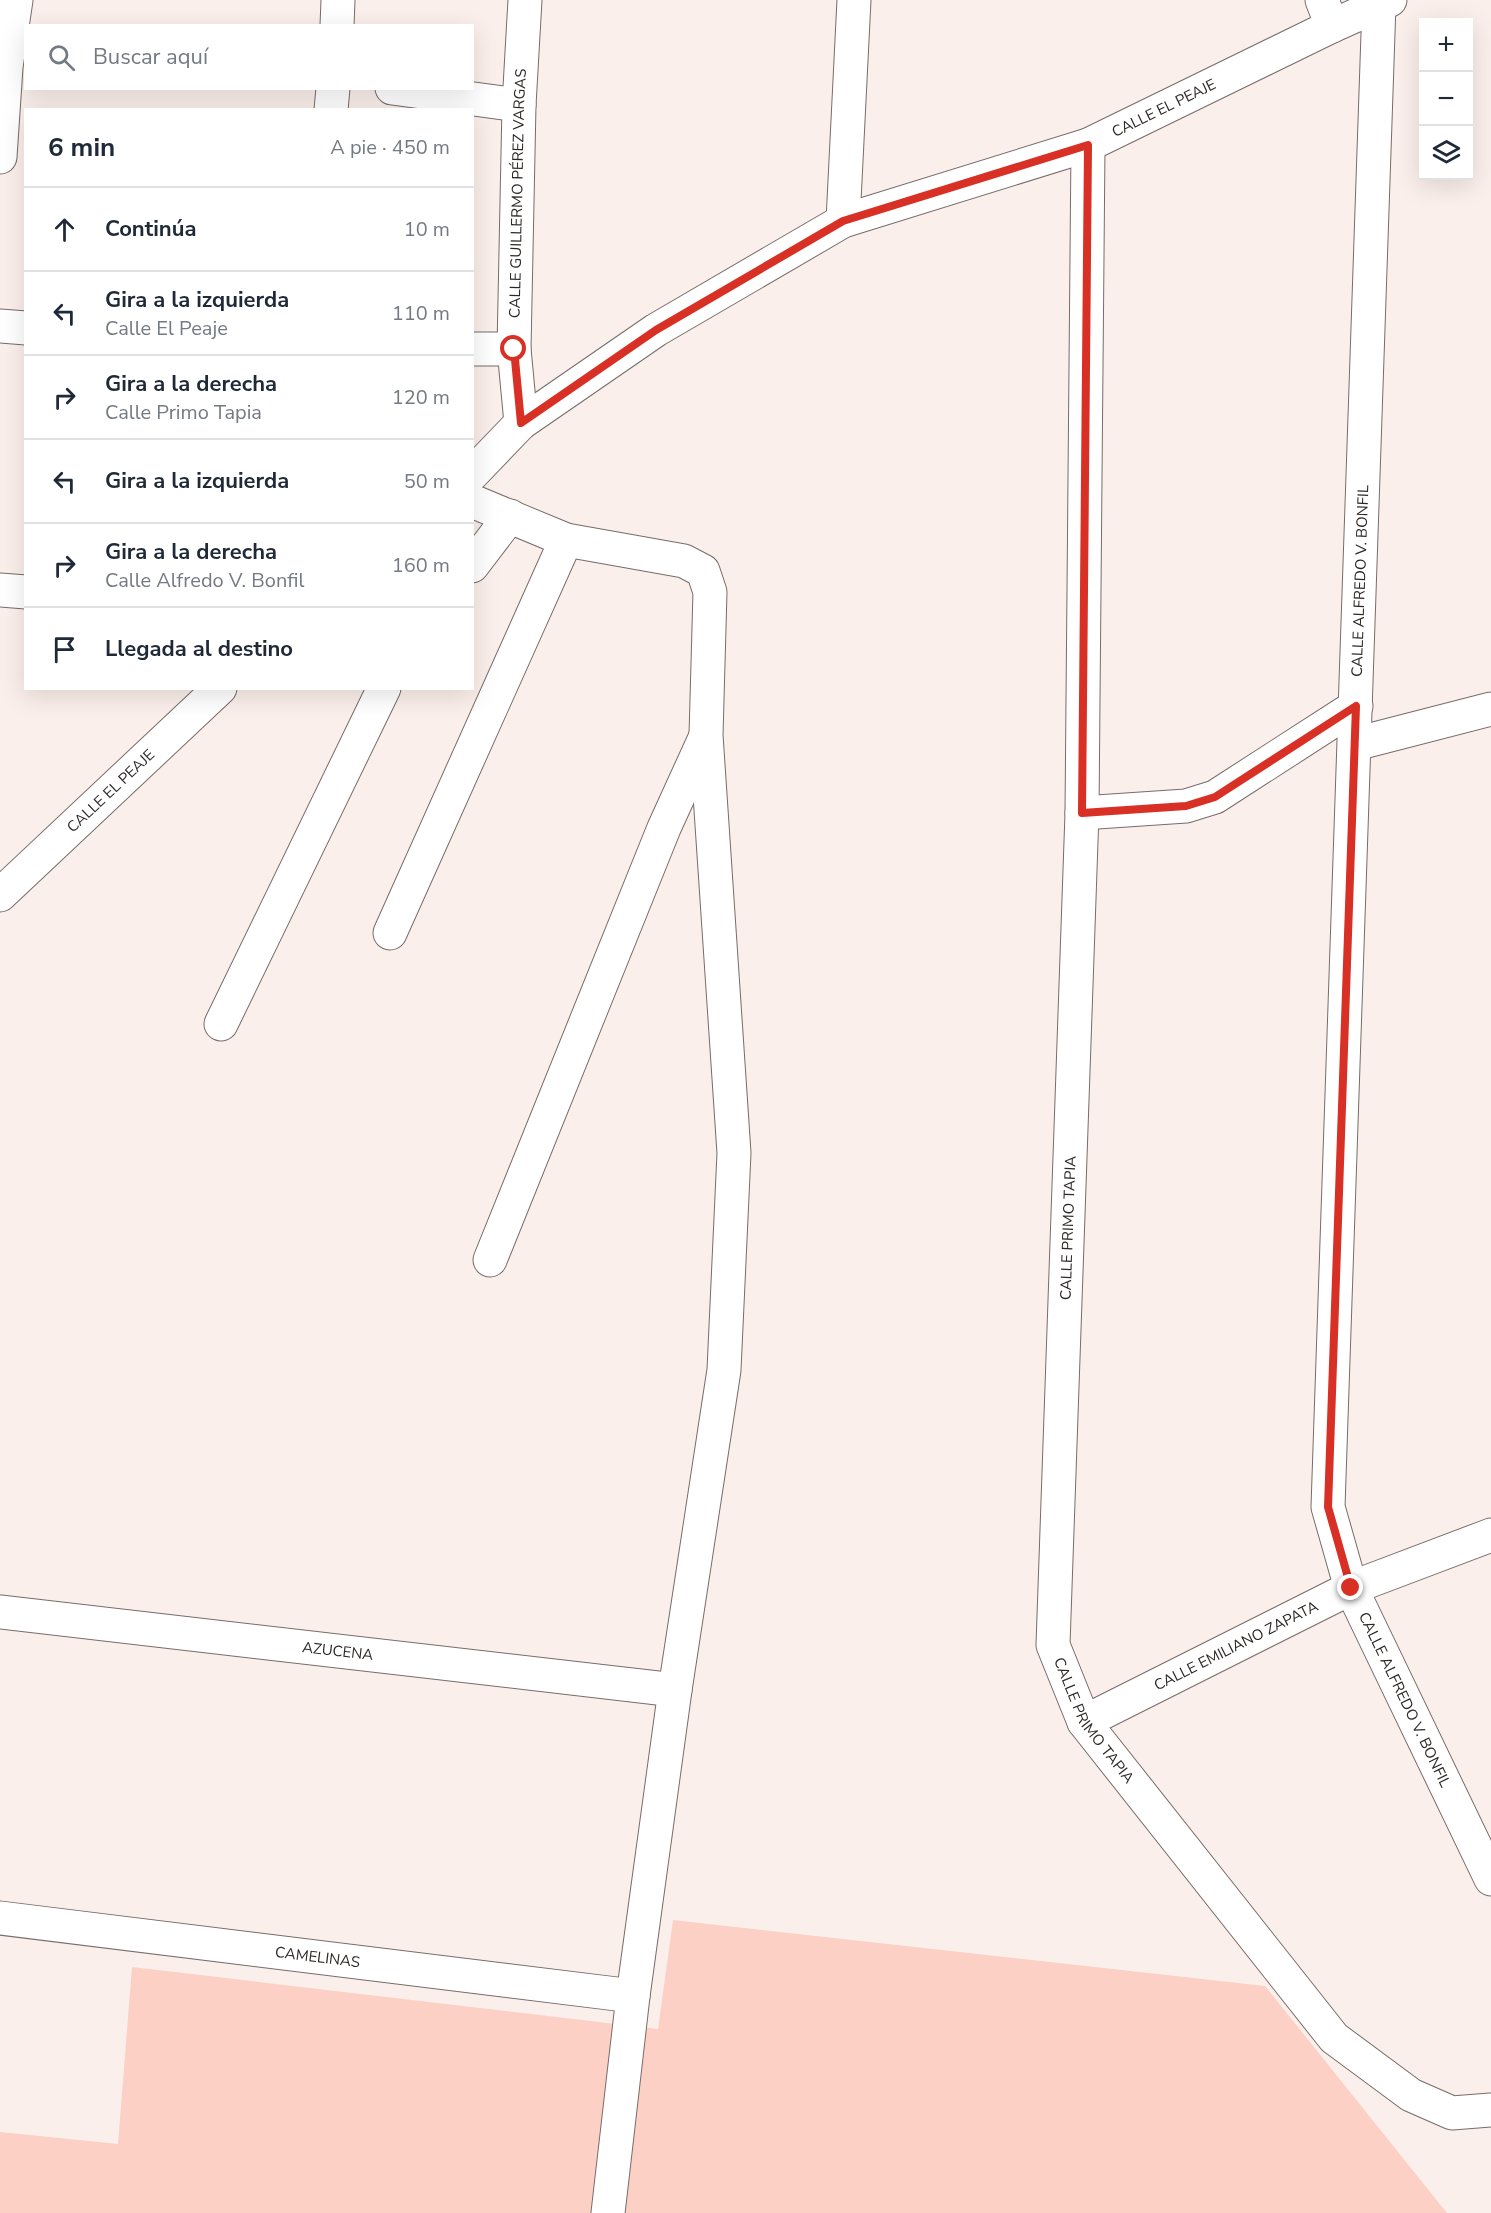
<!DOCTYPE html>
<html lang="es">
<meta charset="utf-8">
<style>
:root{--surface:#fff;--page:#f6f6f7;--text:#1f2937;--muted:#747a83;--line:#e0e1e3}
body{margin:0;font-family:"Nunito Sans",sans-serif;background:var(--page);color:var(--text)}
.controls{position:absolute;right:18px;top:18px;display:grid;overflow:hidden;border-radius:0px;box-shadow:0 6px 24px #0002}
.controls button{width:54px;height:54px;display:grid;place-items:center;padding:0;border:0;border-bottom:2px solid var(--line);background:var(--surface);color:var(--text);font:30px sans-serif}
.stop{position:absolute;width:18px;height:18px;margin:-14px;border:4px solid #d93025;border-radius:50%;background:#fff}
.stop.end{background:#d93025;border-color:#fff;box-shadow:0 2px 6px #0008}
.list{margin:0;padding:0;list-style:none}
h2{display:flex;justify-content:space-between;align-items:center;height:78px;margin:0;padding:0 24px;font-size:26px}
h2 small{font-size:20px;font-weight:400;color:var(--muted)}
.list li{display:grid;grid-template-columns:39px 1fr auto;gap:18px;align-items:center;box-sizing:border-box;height:84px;padding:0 24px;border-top:2px solid var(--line)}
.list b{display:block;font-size:22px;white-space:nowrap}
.list p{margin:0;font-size:20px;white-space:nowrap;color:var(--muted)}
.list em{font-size:20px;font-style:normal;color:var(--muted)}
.icon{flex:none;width:33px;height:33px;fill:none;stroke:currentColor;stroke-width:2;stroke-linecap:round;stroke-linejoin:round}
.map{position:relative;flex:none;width:1491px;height:2213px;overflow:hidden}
.search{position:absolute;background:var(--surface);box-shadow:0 6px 24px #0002;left:24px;top:24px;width:450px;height:66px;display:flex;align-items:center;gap:15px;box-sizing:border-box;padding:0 21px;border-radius:0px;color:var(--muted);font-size:22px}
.panel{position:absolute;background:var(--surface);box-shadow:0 6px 24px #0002;left:24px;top:108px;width:450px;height:582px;border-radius:0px}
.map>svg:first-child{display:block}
.green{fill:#fdd0c5}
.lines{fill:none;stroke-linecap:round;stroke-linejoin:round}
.minor-casing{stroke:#776c69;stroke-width:35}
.minor{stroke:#fff;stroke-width:33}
.route{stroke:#d93025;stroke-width:8}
.labels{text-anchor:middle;stroke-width:4.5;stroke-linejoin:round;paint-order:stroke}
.street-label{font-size:15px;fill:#2c2826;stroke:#fff}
</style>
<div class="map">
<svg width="1491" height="2213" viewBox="0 0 1491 2213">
<rect width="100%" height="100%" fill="#fbefeb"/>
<polygon class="green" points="673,1920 1265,1986 1447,2213 0,2213 0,2132 118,2144 132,1967 658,2029"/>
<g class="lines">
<g class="minor-casing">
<g id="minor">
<polyline points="1322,0 1332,26"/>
<path id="s1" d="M1379,4L1328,1507L1351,1588L1491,1879"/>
<polyline points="337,26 338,0"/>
<polyline points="392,88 519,105"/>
<polyline points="331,110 333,88"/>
<path id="s2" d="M1088,145L1082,813L1053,1645L1084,1722L1334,2038L1411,2095L1452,2113L1491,2110"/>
<polyline points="0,157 6,67 16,0"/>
<polyline points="843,221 854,0"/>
<polyline points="0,326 26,328"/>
<polyline points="472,349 514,349"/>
<path id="s3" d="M521,423L514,349L519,105L525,0"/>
<path id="s4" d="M472,474L521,423L656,330L843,221L1088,145L1332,26L1390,0"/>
<polyline points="472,501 566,540 684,561 703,571 710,592 706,735 734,1153 724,1370 675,1690 633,1996 608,2213"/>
<polyline points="472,566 510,516"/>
<polyline points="0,590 26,592"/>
<polyline points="1355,744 1491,709"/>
<polyline points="1082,813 1186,806 1215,797 1356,706"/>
<path id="s5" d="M0,895L220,688"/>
<polyline points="390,933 566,540"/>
<polyline points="221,1024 384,688"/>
<polyline points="490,1260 664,828 705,738"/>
<path id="s6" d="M0,1612L675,1690"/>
<path id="s7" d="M1084,1722L1351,1588L1491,1535"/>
<path id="s8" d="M0,1918L633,1996"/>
</g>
</g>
<use href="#minor" class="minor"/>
</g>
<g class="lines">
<polyline class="route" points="514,349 521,423 656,330 843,221 1088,145 1082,813 1186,806 1215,797 1356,706 1328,1507 1351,1588"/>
</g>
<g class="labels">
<g class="street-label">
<text dy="5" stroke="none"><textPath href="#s4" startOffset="792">CALLE EL PEAJE</textPath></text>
<text dy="5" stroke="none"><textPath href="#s3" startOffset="230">CALLE GUILLERMO PÉREZ VARGAS</textPath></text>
<text transform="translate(1360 581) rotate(-88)" y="5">CALLE ALFREDO V. BONFIL</text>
<text dy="5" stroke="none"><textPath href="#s5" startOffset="152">CALLE EL PEAJE</textPath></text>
<text transform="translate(1068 1228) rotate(-88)" y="5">CALLE PRIMO TAPIA</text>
<text dy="5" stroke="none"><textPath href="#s7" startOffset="170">CALLE EMILIANO ZAPATA</textPath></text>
<text dy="5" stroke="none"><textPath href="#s6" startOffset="340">AZUCENA</textPath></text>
<text dy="5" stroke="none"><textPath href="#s1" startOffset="1712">CALLE ALFREDO V. BONFIL</textPath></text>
<text dy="5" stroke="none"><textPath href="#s2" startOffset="1587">CALLE PRIMO TAPIA</textPath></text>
<text dy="5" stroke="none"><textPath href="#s8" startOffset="320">CAMELINAS</textPath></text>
</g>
</g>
</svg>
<div class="controls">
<button>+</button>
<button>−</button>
<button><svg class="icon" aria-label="layers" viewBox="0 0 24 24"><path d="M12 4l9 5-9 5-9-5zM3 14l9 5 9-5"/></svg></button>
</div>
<div class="stop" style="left:514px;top:349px"></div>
<div class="stop end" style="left:1351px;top:1588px"></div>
<div class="search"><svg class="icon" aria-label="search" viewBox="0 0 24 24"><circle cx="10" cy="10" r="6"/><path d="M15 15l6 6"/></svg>Buscar aquí</div>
<section class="panel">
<h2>6 min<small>A pie · 450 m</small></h2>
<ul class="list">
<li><svg class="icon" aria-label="ahead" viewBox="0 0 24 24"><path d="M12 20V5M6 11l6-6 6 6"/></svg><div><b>Continúa</b></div><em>10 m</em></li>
<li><svg class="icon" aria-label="left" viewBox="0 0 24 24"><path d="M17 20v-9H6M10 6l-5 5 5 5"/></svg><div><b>Gira a la izquierda</b><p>Calle El Peaje</p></div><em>110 m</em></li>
<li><svg class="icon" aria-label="right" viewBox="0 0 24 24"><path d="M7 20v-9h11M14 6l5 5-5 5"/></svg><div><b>Gira a la derecha</b><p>Calle Primo Tapia</p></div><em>120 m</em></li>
<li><svg class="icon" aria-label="left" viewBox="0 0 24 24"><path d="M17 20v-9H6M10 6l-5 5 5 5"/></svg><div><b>Gira a la izquierda</b></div><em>50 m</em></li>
<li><svg class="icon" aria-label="right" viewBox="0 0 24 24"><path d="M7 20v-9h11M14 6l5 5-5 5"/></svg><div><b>Gira a la derecha</b><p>Calle Alfredo V. Bonfil</p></div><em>160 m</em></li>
<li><svg class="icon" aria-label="arrive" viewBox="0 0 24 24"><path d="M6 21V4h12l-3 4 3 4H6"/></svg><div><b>Llegada al destino</b></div></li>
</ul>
</section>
</div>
